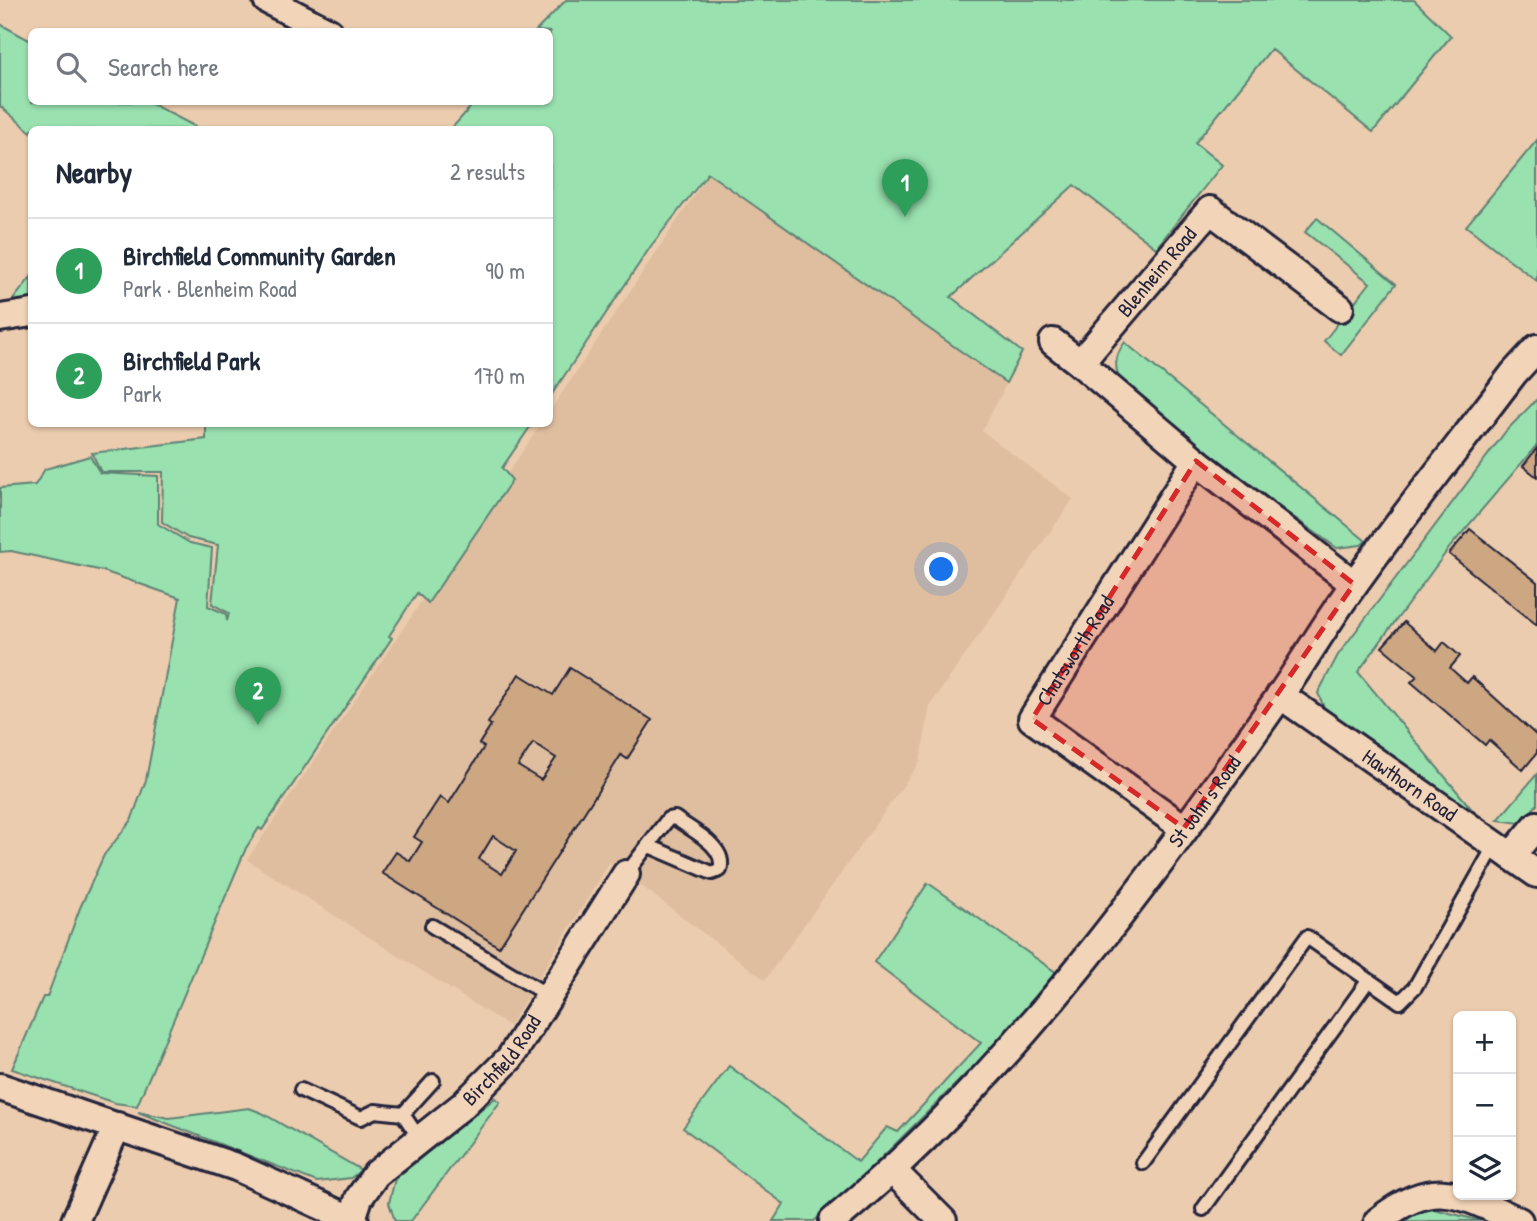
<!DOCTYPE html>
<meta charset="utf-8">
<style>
:root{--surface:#fff;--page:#f6f6f7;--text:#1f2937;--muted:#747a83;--line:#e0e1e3;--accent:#22223b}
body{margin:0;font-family:"Patrick Hand",sans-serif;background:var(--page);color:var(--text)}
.controls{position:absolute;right:21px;bottom:21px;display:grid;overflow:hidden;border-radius:10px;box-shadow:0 2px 5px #0004}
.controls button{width:63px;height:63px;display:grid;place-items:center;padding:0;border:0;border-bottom:2px solid var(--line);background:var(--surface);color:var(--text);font:35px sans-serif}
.you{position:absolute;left:942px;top:570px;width:24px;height:24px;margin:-18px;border:5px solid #fff;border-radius:50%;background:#1a73e8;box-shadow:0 0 0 10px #1a73e833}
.badge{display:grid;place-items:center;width:46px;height:46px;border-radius:50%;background:var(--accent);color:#fff;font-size:23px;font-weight:700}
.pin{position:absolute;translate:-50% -58px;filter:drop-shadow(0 2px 4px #0008)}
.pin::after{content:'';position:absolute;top:37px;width:24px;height:21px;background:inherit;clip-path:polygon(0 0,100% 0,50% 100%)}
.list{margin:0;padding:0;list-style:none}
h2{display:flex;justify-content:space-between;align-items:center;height:91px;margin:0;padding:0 28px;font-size:30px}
h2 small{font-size:23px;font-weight:400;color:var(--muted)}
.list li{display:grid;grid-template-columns:46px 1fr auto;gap:21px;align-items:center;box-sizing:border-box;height:105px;padding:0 28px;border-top:2px solid var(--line)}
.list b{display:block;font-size:26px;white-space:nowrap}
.list p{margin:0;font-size:23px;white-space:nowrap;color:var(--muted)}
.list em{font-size:23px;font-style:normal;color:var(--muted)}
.icon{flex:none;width:38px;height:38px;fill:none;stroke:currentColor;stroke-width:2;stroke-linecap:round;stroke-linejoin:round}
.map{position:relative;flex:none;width:1537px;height:1221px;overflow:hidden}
.search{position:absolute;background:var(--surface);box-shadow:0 2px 5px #0004;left:28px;top:28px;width:525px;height:77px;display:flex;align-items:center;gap:18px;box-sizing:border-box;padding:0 24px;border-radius:10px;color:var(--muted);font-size:26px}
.panel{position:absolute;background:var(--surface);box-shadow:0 2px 5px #0004;left:28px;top:126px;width:525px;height:301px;border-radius:10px}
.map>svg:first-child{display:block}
.built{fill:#dfbe9f}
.green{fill:#99e1af;stroke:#5e8275;stroke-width:2}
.building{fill:#cda682;stroke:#22223b;stroke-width:2;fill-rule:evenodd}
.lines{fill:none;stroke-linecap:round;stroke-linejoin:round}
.lane-casing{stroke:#22223b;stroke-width:18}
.street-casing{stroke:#22223b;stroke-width:32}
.lane{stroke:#f2d4b8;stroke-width:12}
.street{stroke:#f2d4b8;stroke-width:26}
.marked{fill:#d62828;fill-opacity:0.2;stroke:#d62828;stroke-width:5;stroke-dasharray:14 9;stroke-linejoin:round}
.labels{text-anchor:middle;stroke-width:5;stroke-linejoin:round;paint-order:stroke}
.street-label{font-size:21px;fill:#22223b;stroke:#f2d4b8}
</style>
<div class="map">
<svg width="1537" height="1221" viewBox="0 0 1537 1221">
<rect width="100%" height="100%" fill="#ecccae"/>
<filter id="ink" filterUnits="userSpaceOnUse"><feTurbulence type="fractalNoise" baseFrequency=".0143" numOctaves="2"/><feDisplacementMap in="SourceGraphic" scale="14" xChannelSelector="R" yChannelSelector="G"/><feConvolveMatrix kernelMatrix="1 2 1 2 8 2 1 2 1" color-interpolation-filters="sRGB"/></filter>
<g filter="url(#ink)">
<polygon class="built" points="709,173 1006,385 982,431 1073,499 930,706 920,762 765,980 610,862 509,1026 247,860 541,424 550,424 550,411"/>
<g class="green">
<polygon points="566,0 1414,0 1451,36 1373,132 1271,49 1195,143 1222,165 1156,248 1074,185 951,297 1022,352 1006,383 708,173 651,246 550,397 550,130 451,129 475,102 550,102 550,32 536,31"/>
<polygon points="0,24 31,41 32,102 148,102 200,129 32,130 31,132 0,106"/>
<polygon points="1537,140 1537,281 1466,226"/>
<polygon points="1317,218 1396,284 1341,355 1324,341 1370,283 1305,232"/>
<polygon points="31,277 31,302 9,305"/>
<path d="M1125,342L1128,345L1366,541L1361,545L1337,548L1209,457L1121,384C1114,367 1114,357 1125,342Z"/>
<polygon points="1537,399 1537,445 1450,547 1358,672 1480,819 1325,710 1318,693 1338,655 1506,431"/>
<polygon points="206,424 532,424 502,468 512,480 428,603 417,593 389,636 392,638 262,830 259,828 246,848 137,1106 115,1103 12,1069 43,997 47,997 80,908 104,855 131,821 146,780 180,598 103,571 11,551 0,552 0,488 35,485 45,469 90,456 100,473 158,476 158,524 190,543 212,548 208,606 226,614 227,621 229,613 212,604 218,545 188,538 162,522 163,472 101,472 92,453 206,439"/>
<polygon points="1537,774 1537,805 1520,823 1498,820"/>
<polygon points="928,883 1057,973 990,1050 839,1200 814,1221 773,1221 784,1204 683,1128 729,1066 858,1162 887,1127 898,1132 981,1043 874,962"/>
<polygon points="495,1098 500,1102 411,1221 395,1221 389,1203 395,1179"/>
<polygon points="249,1108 262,1113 361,1170 351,1178 317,1182 138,1112 169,1118"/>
<polygon points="1426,1207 1481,1221 1396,1221"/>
</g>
<g class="building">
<polygon points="1537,448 1537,477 1523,466"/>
<polygon points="1470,529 1537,582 1537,625 1449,554"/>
<polygon points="1404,622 1437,651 1444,642 1460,656 1450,668 1467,683 1472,677 1537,736 1537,753 1523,770 1489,740 1485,745 1411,682 1417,676 1382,647"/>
<path d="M570,668L652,720L627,759L621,755L499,947L382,873L396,852L410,861L422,842L414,837L440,797L449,803L484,747L479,744L491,725L488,723L519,674L553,695ZM533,743L556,758L541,780L518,766ZM493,836L516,851L502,874L479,859Z"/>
</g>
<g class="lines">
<g class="lane-casing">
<g id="lane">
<path d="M626,874L668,819L675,818C691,830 728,847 720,870L712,873L649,846"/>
<polyline points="432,926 549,996"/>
<polyline points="301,1090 361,1118 375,1111 403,1114 421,1141"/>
<polyline points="403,1114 433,1081"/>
<polyline points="1143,1163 1307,937 1400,1002 1415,987 1495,845"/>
<polyline points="1203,1209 1368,981"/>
</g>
</g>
<g class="street-casing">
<g id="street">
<polyline points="267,0 329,32"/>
<polyline points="1340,308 1210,210 1080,363 1196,461 1354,584"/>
<polyline points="0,318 32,313"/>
<polyline points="1053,342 1080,363"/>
<path id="s1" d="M1280,695L1537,874"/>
<path id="s2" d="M1184,828L1032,719L1196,461"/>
<polyline points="1511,856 1537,825"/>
<polyline points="0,1087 236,1167 355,1221"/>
<polyline points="893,1171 943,1221"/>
<path id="s3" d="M352,1219L359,1198L376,1174L463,1105L510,1058L626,874"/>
<polyline points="75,1221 117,1126"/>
<path id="s4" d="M833,1221C1010,1075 1148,884 1279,697C1305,660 1328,620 1355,583C1406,512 1461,443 1514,373L1537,348"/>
<path d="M1378,1221C1435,1176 1460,1194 1519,1221"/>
</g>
</g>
<use href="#lane" class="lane"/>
<use href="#street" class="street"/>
</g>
</g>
<path class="marked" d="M1196,461L1354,584L1184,828L1032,719Z"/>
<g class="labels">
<g class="street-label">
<text transform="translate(1157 272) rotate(-50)" y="7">Blenheim Road</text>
<text dy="7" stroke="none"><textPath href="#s2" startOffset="268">Chatsworth Road</textPath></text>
<text dy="7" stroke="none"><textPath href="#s1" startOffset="158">Hawthorn Road</textPath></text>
<text dy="7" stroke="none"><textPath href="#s4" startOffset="562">St John's Road</textPath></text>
<text dy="7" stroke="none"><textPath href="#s3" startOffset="222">Birchfield Road</textPath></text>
</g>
</g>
</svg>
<div class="controls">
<button>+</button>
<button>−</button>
<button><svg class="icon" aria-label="layers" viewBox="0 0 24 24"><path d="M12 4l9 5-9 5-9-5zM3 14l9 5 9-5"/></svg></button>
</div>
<div class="you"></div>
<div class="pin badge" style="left:905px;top:217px;background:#2e9e5b">1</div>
<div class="pin badge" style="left:258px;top:725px;background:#2e9e5b">2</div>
<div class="search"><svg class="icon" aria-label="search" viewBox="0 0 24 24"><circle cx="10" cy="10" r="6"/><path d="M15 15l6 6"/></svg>Search here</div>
<section class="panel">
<h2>Nearby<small>2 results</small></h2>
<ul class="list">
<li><span class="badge" style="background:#2e9e5b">1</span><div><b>Birchfield Community Garden</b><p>Park · Blenheim Road</p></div><em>90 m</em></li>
<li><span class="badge" style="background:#2e9e5b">2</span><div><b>Birchfield Park</b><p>Park</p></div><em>170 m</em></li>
</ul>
</section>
</div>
